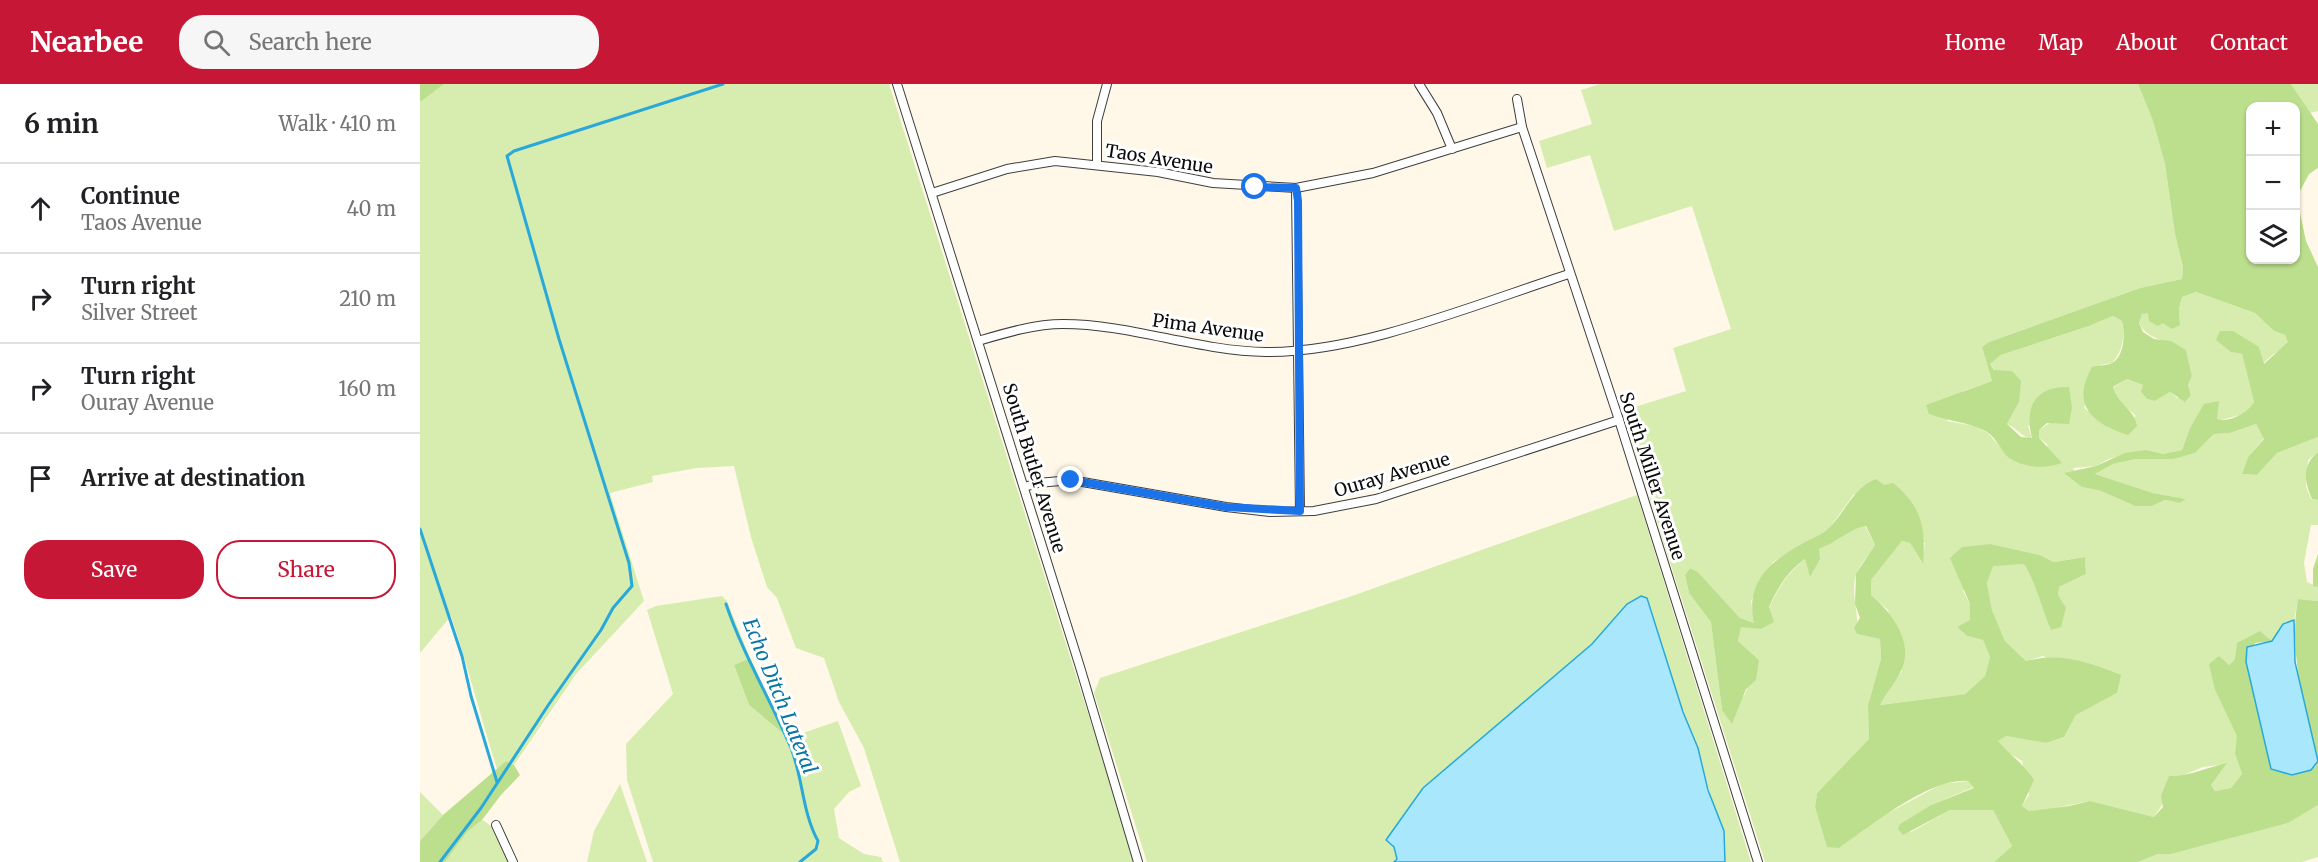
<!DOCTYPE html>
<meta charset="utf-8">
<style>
:root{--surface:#fff;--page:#f6f6f6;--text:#202124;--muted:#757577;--line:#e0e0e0;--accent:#c61736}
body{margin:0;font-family:Merriweather,serif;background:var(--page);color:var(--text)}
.controls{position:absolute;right:18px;top:18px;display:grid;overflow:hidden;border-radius:12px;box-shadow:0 2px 4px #0004}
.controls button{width:54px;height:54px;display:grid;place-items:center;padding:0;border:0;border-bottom:2px solid var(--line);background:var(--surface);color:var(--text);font:30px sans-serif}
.stop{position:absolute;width:18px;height:18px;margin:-14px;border:4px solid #1a73e8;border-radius:50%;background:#fff}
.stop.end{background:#1a73e8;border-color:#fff;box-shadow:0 2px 6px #0008}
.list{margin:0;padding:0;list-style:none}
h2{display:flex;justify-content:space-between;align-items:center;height:78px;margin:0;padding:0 24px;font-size:26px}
h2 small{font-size:20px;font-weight:400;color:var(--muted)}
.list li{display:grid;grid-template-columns:39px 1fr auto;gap:18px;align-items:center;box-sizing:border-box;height:90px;padding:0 24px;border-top:2px solid var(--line)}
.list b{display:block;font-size:22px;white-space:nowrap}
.list p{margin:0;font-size:20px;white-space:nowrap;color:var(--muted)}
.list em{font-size:20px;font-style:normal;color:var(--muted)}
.actions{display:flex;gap:12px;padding:18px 24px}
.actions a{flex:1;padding:14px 0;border:2px solid var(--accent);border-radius:24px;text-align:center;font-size:21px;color:var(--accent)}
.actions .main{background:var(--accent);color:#fff}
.icon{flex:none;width:33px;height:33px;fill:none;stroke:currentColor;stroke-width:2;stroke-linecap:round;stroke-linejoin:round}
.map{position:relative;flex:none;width:1898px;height:778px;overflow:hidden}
header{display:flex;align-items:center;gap:36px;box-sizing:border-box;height:84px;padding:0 30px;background:var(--accent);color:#fff}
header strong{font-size:28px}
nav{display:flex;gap:33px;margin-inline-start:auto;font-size:21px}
.search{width:420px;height:54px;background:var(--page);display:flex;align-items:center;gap:15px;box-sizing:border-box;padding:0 21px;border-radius:24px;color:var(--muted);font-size:22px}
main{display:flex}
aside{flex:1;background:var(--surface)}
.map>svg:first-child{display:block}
.green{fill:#d7edaf}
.forest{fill:#bcdf8d;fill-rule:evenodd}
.water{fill:#a8e7fc;stroke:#28a9d9;stroke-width:1.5}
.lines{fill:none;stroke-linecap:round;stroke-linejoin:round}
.stream{stroke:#28a9d9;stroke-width:3}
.minor-casing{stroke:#3e3e3e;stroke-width:10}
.minor{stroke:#fff;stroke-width:8}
.route{stroke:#1a73e8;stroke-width:8}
.labels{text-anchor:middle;stroke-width:6;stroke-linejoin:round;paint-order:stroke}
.street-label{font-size:18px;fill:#0b0b0b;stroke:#fff}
.water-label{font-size:20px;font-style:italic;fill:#0a76a6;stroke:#fff}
</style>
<header>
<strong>Nearbee</strong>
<div class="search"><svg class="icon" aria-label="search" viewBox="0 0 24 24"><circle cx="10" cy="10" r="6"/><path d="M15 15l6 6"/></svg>Search here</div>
<nav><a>Home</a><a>Map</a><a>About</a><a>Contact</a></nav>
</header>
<main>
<aside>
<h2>6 min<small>Walk · 410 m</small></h2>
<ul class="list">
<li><svg class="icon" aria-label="ahead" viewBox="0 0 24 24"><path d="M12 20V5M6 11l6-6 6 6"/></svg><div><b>Continue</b><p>Taos Avenue</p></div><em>40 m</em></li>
<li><svg class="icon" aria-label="right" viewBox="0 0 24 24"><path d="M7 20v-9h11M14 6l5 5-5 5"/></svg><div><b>Turn right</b><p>Silver Street</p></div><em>210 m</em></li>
<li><svg class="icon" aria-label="right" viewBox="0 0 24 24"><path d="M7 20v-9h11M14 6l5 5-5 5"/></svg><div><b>Turn right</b><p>Ouray Avenue</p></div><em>160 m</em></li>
<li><svg class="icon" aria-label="arrive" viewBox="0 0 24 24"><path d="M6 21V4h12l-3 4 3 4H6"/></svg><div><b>Arrive at destination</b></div></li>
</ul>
<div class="actions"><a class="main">Save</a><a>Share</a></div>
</aside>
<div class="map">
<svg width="1898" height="778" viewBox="0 0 1898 778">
<rect width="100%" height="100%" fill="#fff8e8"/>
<g class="green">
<path d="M0,0H469L715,778H480L444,664L419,618L404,574L376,564L357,514L347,503L331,453L314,382L277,384L232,392L233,398L190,409L224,517L156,590L94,681L86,677L77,685C61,634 48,583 31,532L0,569Z"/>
<path d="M1180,0H1718L1733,37L1745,80L1755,150L1763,183L1762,195L1720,204L1569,258L1562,263L1572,297L1543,307L1527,337L1554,342L1568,349L1588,372L1605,381L1628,361L1619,354V346L1652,324L1608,342L1612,355C1600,352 1597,344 1587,340L1599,318L1570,280L1581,271L1669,242L1693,232L1702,237C1705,253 1703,266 1692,279L1680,281L1664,324L1691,345L1716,332L1696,314L1693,304L1707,295L1724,301L1721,308L1727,315L1735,317L1750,308L1757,314L1771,311L1768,301L1772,292L1766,266C1749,256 1728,257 1719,239L1722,230L1728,228L1743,238L1760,241L1759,225L1762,213L1776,208L1835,229L1854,247L1865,251L1869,258C1861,267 1848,272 1843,281L1839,263L1811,268L1822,270L1834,318L1828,329L1770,344L1762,366L1743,370L1726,366L1688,375L1676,382L1653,384L1662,403L1681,407L1715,422H1732L1745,416L1760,419L1766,415L1733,409L1675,390L1693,380L1716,375H1754L1775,369L1794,350L1810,349L1836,340L1844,354L1828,373L1822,390L1837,391L1857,369L1898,353V368L1888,376L1886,403L1891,415L1898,416V441H1891L1884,479L1887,498L1898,503V517L1878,515L1874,536L1863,540L1852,557L1840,547L1809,581L1795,606L1818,652L1815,670L1822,690L1811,704L1795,707L1791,701L1806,680L1783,683L1761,692L1734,733L1670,717L1624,726L1609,727L1602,722L1609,711L1602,677L1587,668L1577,657L1586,652L1626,659L1644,653L1656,631L1697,609L1623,572L1606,577L1585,557L1572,526L1567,499L1573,481L1604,480C1618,500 1620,524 1632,546L1639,503L1666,490L1665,473L1634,478L1620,471L1571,460L1543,507L1550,520V537L1537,543L1547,552L1563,556L1570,573L1565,592L1545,610L1459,621L1482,587L1468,526L1451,511V496L1482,457L1490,459L1502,479L1505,459L1434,410L1408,446L1353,478L1331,517L1335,540L1320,534L1278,488L1270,484L1265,491L1269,509L1291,537L1302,626L1324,612L1339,576L1318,557L1321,542L1341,545C1351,517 1361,494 1385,475L1390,492L1398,465C1416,459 1429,445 1445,442L1455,461C1450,470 1441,479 1437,489C1429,504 1440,532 1437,550L1460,555L1461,575L1448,621L1449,655L1397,709L1395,723L1407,762L1522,700L1548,697L1554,703L1511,721L1480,740L1491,748L1530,726H1573L1592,762L1574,778H1345L1202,327L1266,307L1253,264L1311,245L1272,122L1194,147L1170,71L1127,84L1119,57L1172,40L1161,6Z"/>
<polygon points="1871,0 1898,0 1898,27 1890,29"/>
<polygon points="1217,411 1331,778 1305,778 1305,766 1278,664 1263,628 1227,513 1207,520 1172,560 1003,704 967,757 974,763 977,775 974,778 727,778 674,609 680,594 929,513"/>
<polygon points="302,512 307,517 330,574 314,581 329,621 368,654 418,637 441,702 429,708 414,725 419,754 444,770 461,773 463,778 233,778 207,696 206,660 253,610 227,526 236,522"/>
<polygon points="200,700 227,778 167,778 174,747"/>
<polygon points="0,708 23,731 0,757"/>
<polygon points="1898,721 1898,773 1882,778 1718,778 1738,770 1751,770 1867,739"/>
<path d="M62,736C78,743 83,762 90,778H25L47,748Z"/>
</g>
<g class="forest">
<polygon points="0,0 24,0 0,18"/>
<path d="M1718,0H1871L1898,40V84L1889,90L1879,109L1880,129L1886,157L1898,183V353L1857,369L1837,391L1822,390L1828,373L1844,355L1836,340L1810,349L1794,350L1775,369L1754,375H1716L1693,380L1675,390L1733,409L1766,415L1760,419L1745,416L1732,422H1715L1681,407L1662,403L1644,389L1676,382L1705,369L1726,366L1743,370L1762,366L1770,344L1784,320L1799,317L1797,335C1809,339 1828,329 1834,318L1822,270L1811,268L1796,256L1800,247H1813L1839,263L1844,280L1868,258L1865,251L1854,247L1835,229L1776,208L1762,213L1759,225L1760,241L1752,245L1743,239L1738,242L1729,237L1728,229L1722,230L1719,239L1723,248L1734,255L1751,257L1766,266L1772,292L1768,301L1771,311L1765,318L1750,308L1735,317L1727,315L1721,308L1723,301L1707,295L1693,303C1697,320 1714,324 1717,342L1708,351C1671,339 1651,321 1672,283C1677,281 1687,282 1692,279C1705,272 1705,249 1702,237L1693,232L1669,242L1581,271L1570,280L1574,286L1592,287L1601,297L1599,318L1587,340L1601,353L1612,354C1604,323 1615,302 1649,303L1652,324L1649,340L1627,339L1619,346V354L1642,379C1625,385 1603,384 1588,373C1580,366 1577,354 1567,348C1550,338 1527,337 1509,330L1506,321L1572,297L1562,263L1569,258L1720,204L1762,195L1763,183L1755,150L1745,80L1733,37ZM1830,22H1876V176H1830Z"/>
<path d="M1898,368V416L1892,415C1884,397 1882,381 1898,368Z"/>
<path d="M1456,395L1464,401L1473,399C1502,422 1506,445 1503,480L1490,459L1482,457L1451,496V511C1472,529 1496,560 1480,589C1475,600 1465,610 1460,621L1545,610L1565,592L1570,573L1563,556L1547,552L1537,543L1550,536V520L1530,474L1542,463L1571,460L1620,471L1634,478L1665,473L1666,490L1639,503L1638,511L1646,524L1641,543L1631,546C1621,524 1617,500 1604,480L1573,482L1567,499L1572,526L1585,557L1606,577C1641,568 1668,578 1701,591L1697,609L1656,631L1644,653L1626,659L1586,652L1578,657C1591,672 1603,679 1614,696L1602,722L1609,727L1649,722L1670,717L1734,733L1743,723L1741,712L1749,692C1768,693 1788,683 1807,679L1791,701L1795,707L1811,704L1822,690L1815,670L1817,652L1795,606L1789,580L1799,572L1809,581L1815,575L1817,559L1840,547L1852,557L1835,559L1826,578L1851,685L1872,691L1895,683L1898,677C1885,623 1868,570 1878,515L1898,517V721L1868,739L1751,770H1738L1718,778H1574L1592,762L1573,726H1530L1483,751L1478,745L1480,740L1511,721L1554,704L1548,697C1509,694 1451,742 1419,764L1407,763L1395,723L1397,709L1449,655L1448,621L1461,575L1460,555L1437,550L1434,544L1440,534L1435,520L1436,490L1455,461L1446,442C1431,444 1416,459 1399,465L1400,475L1390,493L1385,475C1367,488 1358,503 1349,523L1354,538L1341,545L1321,543L1318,557L1339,576L1336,596L1326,605L1312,640L1302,626L1291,538L1269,509L1265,491L1270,484L1278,488L1320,534L1334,539C1325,497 1351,477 1385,458C1393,454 1403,450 1409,444C1426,427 1433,404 1456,395Z"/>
<polygon points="1898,470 1898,503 1893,502 1893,485"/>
<polygon points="330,574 366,652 329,621 314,581"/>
<polygon points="86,677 94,681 100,691 81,711 62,736 47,748 25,778 0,778 0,757 23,731"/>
</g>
<g class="water">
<polygon points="1221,512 1227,514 1263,628 1278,664 1288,706 1304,747 1305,778 974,778 977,775 974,763 966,756 1003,704 1172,560 1207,520"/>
<polygon points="1874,536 1875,578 1898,677 1891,686 1872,691 1851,685 1826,578 1827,563 1852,557 1863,540"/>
</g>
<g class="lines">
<g class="stream">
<polyline points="0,445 42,572 51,612 77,698"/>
<path d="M306,520C323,570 350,615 371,664C383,694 382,728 398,757L396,765L380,778"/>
<polyline points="20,778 61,724 129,620 181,546 193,524 212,502 209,479 139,255 87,72 94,67 303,0"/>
</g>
<g class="minor-casing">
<g id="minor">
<polyline points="477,0 660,583 718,778"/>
<polyline points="999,0 1017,29 1032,65"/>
<polyline points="1097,15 1102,43 1199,336 1338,778"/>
<polyline points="677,80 677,37 687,0"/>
<polyline points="876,104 880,427"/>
<polyline points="512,109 587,85 635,77 738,88 793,99 876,104 953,89 1102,43"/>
<path d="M558,257C585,249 615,240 643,240C711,240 777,267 846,268C940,269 1059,219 1149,190"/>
<polyline points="604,403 618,399 651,396 806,423 850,428 894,427 956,415 1199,336"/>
<polyline points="76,741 93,778"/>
</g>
</g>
<use href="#minor" class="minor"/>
</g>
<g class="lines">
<polyline class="route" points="651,396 806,423 880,427 878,117 876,104 835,103"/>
</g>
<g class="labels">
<g class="street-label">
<text transform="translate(739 75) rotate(9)" y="6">Taos Avenue</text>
<text transform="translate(788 244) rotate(8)" y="6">Pima Avenue</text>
<text transform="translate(614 384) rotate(73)" y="6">South Butler Avenue</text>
<text transform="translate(972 391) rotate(-16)" y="6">Ouray Avenue</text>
<text transform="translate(1232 392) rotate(72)" y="6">South Miller Avenue</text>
</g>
<g class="water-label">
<text transform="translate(360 612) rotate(68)" y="7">Echo Ditch Lateral</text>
</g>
</g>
</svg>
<div class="controls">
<button>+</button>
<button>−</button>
<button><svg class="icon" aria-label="layers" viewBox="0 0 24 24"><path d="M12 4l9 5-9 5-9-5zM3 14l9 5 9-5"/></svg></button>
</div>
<div class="stop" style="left:835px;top:103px"></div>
<div class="stop end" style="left:651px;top:396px"></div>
</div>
</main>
